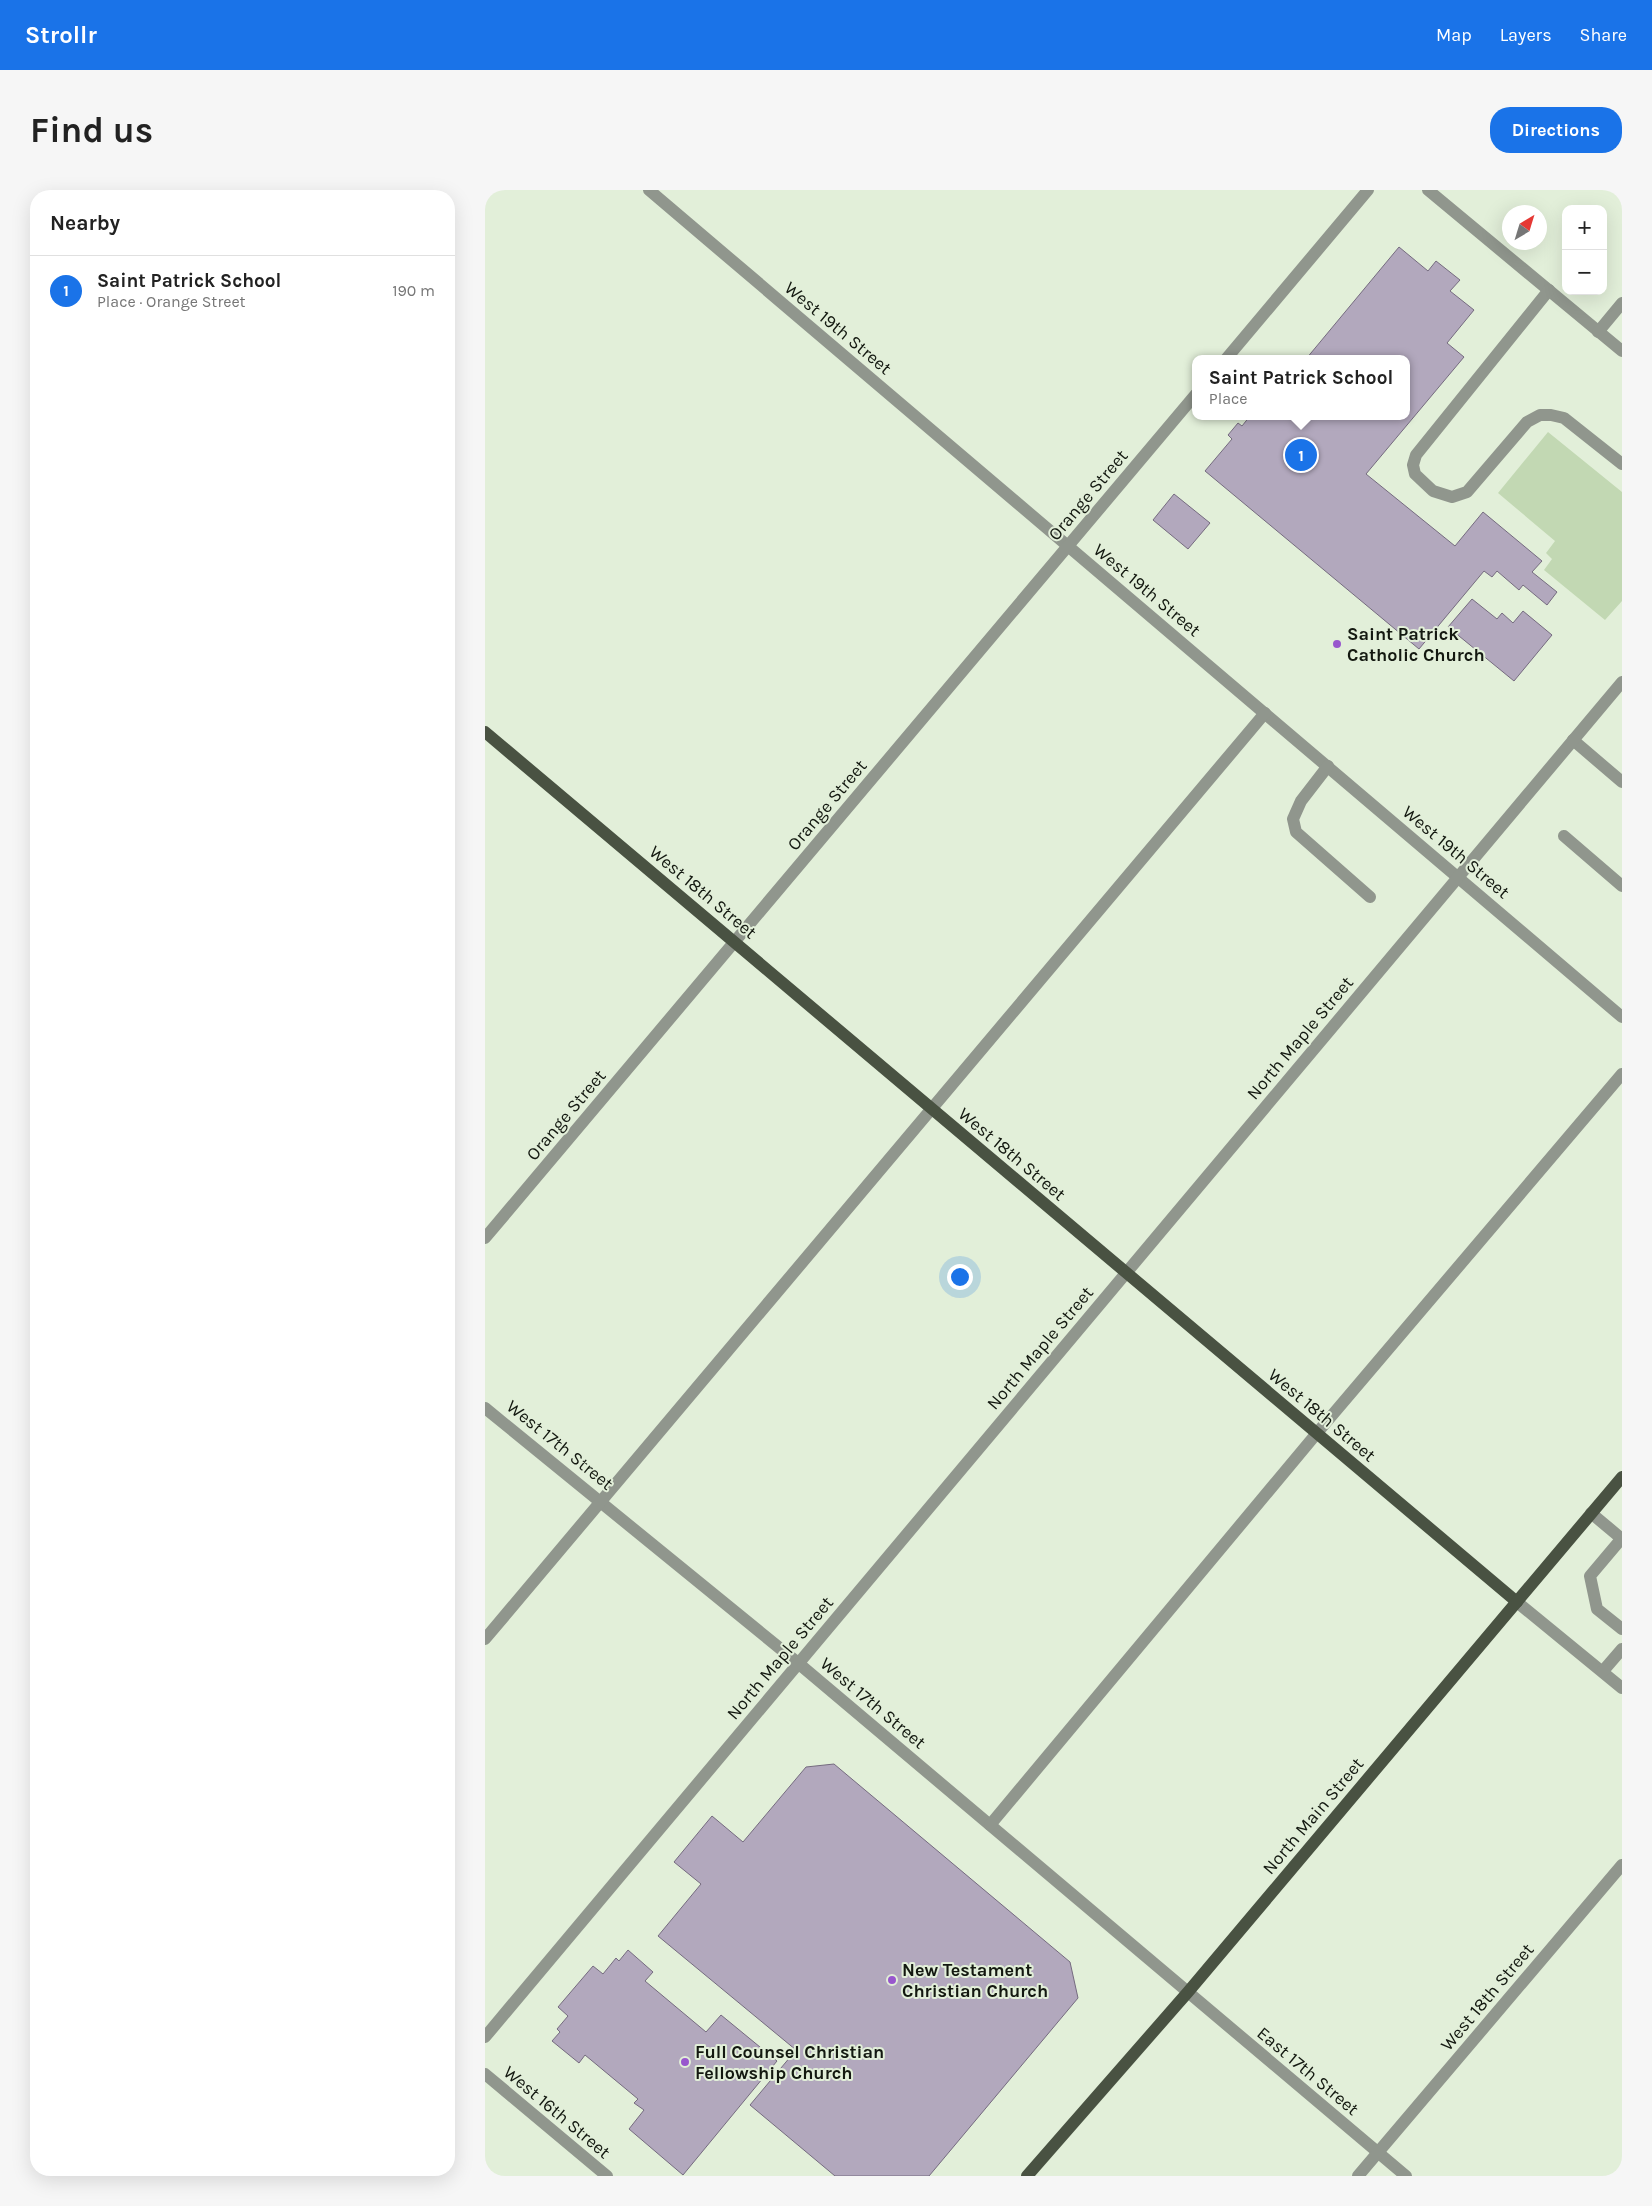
<!DOCTYPE html>
<meta charset="utf-8">
<style>
:root{--surface:#fff;--page:#f6f6f6;--text:#222;--muted:#767676;--line:#e0e0e0;--accent:#1a73e8}
body{margin:0;font-family:Karla,sans-serif;background:var(--page);color:var(--text)}
.controls{position:absolute;right:15px;top:15px;display:grid;overflow:hidden;border-radius:10px;box-shadow:0 5px 20px #0002}
.controls button{width:45px;height:45px;display:grid;place-items:center;padding:0;border:0;border-bottom:1px solid var(--line);background:var(--surface);color:var(--text);font:25px sans-serif}
.compass{position:absolute;left:1017px;top:15px;width:45px;height:45px;border-radius:50%;background:var(--surface);box-shadow:0 5px 20px #0002;rotate:38deg}
.you{position:absolute;left:474px;top:1086px;width:18px;height:18px;margin:-12px;border:4px solid #fff;border-radius:50%;background:#1a73e8;box-shadow:0 0 0 8px #1a73e833}
.badge{display:grid;place-items:center;width:32px;height:32px;border-radius:50%;background:var(--accent);color:#fff;font-size:16px;font-weight:700}
.pin{position:absolute;translate:-50% -50%;border:2px solid #fff;box-shadow:0 1px 5px #0006}
.popup{position:absolute;left:707px;top:165px;width:218px;height:65px;box-sizing:border-box;display:grid;place-content:center;border-radius:10px;background:var(--surface);filter:drop-shadow(0 1px 4px #0005);font-size:16px;white-space:nowrap;color:var(--muted)}
.popup b{font-size:19px;color:var(--text)}
.popup::after{content:'';position:absolute;left:50%;top:100%;margin-left:-10px;border:10px solid transparent;border-top-color:var(--surface)}
.list{margin:0;padding:0;list-style:none}
h2{display:flex;justify-content:space-between;align-items:center;height:65px;margin:0;padding:0 20px;font-size:21px}
h2 small{font-size:16px;font-weight:400;color:var(--muted)}
.list li{display:grid;grid-template-columns:32px 1fr auto;gap:15px;align-items:center;box-sizing:border-box;height:70px;padding:0 20px;border-top:1px solid var(--line)}
.list b{display:block;font-size:19px;white-space:nowrap}
.list p{margin:0;font-size:16px;white-space:nowrap;color:var(--muted)}
.list em{font-size:16px;font-style:normal;color:var(--muted)}
.map{position:relative;flex:none;width:1137px;height:1986px;overflow:hidden;border-radius:20px}
header{display:flex;align-items:center;gap:30px;box-sizing:border-box;height:70px;padding:0 25px;background:var(--accent);color:#fff}
header strong{font-size:24px}
nav{display:flex;gap:28px;margin-inline-start:auto;font-size:18px}
.intro{display:flex;align-items:center;justify-content:space-between;box-sizing:border-box;height:120px;padding:0 30px}
h1{margin:0;font-size:35px}
.button{padding:12px 22px;border-radius:20px;background:var(--accent);color:#fff;font-size:18px;font-weight:700}
main{display:flex;gap:30px;padding:0 30px}
aside{flex:1;background:var(--surface);border-radius:20px;box-shadow:0 5px 20px #0002}
.map>svg:first-child{display:block}
.green{fill:#c2d8b3}
.building{fill:#b2a8bd;stroke:#756b7f}
.lines{fill:none;stroke-linecap:round;stroke-linejoin:round}
.minor{stroke:#90968d;stroke-width:12}
.major{stroke:#495242;stroke-width:12}
.poi-dot{fill:#9857cd;stroke:#e2efd9;stroke-width:2}
.labels{text-anchor:middle;stroke-width:4;stroke-linejoin:round;paint-order:stroke}
.street-label{font-size:18px;fill:#131810;stroke:#e2efd9}
.poi-label{font-size:18px;font-weight:bold;fill:#131810;stroke:#e2efd9;text-anchor:start}
</style>
<header>
<strong>Strollr</strong>
<nav><a>Map</a><a>Layers</a><a>Share</a></nav>
</header>
<div class="intro"><h1>Find us</h1><a class="button">Directions</a></div>
<main>
<aside>
<h2>Nearby<small></small></h2>
<ul class="list">
<li><span class="badge">1</span><div><b>Saint Patrick School</b><p>Place · Orange Street</p></div><em>190 m</em></li>
</ul>
</aside>
<div class="map">
<svg width="1137" height="1986" viewBox="0 0 1137 1986">
<rect width="100%" height="100%" fill="#e2efd9"/>
<polygon class="green" points="1063,242 1137,302 1137,411 1120,430 1059,380 1067,369 1061,363 1070,351 1013,303"/>
<g class="building">
<polygon points="914,57 943,81 951,71 975,90 965,101 989,120 962,153 979,167 881,284 970,356 998,322 1057,371 1047,382 1072,402 1062,415 1038,395 1034,400 1012,381 1007,387 999,381 934,459 720,281 747,249 743,245 753,233 757,236 765,226 921,226 921,169 821,169"/>
<polygon points="689,304 725,333 703,359 668,330"/>
<polygon points="987,409 1012,429 1017,423 1028,433 1038,421 1067,445 1029,491 963,437"/>
<polygon points="349,1574 585,1772 593,1808 444,1986 350,1986 265,1915 311,1860 173,1746 216,1694 189,1672 227,1626 258,1652 321,1577"/>
<polygon points="143,1760 168,1782 160,1791 221,1842 236,1825 292,1871 198,1985 144,1939 159,1920 149,1913 153,1909 100,1865 94,1873 67,1851 75,1842 72,1839 83,1826 73,1817 108,1776 118,1784 131,1768 134,1771"/>
</g>
<g class="lines">
<g class="minor">
<polyline points="164,0 1137,827"/>
<polyline points="943,0 1137,161"/>
<polyline points="1064,100 931,265 928,275 930,284 948,301 967,307 982,302 1042,232 1055,225 1066,225 1079,228 1137,274"/>
<polyline points="1113,142 1137,113"/>
<polyline points="741,169 883,0"/>
<polyline points="1088,550 1137,592"/>
<polyline points="843,576 816,611 808,629 811,642 885,707"/>
<polyline points="1079,646 1137,696"/>
<polyline points="0,1048 711,204"/>
<polyline points="0,1218 313,1473 921,1986"/>
<polyline points="1106,1323 1137,1349"/>
<polyline points="1137,1348 1105,1386 1112,1419 1137,1439"/>
<polyline points="1032,1412 1137,1498"/>
<polyline points="0,1449 780,523"/>
<polyline points="1118,1481 1137,1459"/>
<polyline points="505,1635 832,1243 1137,884"/>
<polyline points="0,1847 1137,492"/>
<polyline points="0,1884 122,1986"/>
<polyline points="873,1986 1137,1675"/>
</g>
<g class="major">
<polyline points="0,542 1032,1412"/>
<polyline points="542,1986 703,1802 1137,1287"/>
</g>
</g>
<g class="poi-dot">
<circle cx="852" cy="454" r="5"/>
<circle cx="407" cy="1790" r="5"/>
<circle cx="200" cy="1872" r="5"/>
</g>
<g class="labels">
<g class="street-label">
<text transform="translate(353 138) rotate(40)" y="6">West 19th Street</text>
<text transform="translate(603 305) rotate(-50)" y="6">Orange Street</text>
<text transform="translate(662 400) rotate(40)" y="6">West 19th Street</text>
<text transform="translate(342 615) rotate(-50)" y="6">Orange Street</text>
<text transform="translate(971 662) rotate(40)" y="6">West 19th Street</text>
<text transform="translate(218 702) rotate(40)" y="6">West 18th Street</text>
<text transform="translate(815 848) rotate(-50)" y="6">North Maple Street</text>
<text transform="translate(81 925) rotate(-50)" y="6">Orange Street</text>
<text transform="translate(527 964) rotate(40)" y="6">West 18th Street</text>
<text transform="translate(555 1158) rotate(-50)" y="6">North Maple Street</text>
<text transform="translate(837 1225) rotate(40)" y="6">West 18th Street</text>
<text transform="translate(75 1255) rotate(39)" y="6">West 17th Street</text>
<text transform="translate(295 1468) rotate(-50)" y="6">North Maple Street</text>
<text transform="translate(388 1513) rotate(40)" y="6">West 17th Street</text>
<text transform="translate(828 1626) rotate(-50)" y="6">North Main Street</text>
<text transform="translate(1002 1807) rotate(-50)" y="6">West 18th Street</text>
<text transform="translate(823 1881) rotate(40)" y="6">East 17th Street</text>
<text transform="translate(72 1922) rotate(40)" y="6">West 16th Street</text>
</g>
<g class="poi-label">
<text x="862" y="450">Saint Patrick<tspan x="862" dy="21">Catholic Church</tspan></text>
<text x="417" y="1786">New Testament<tspan x="417" dy="21">Christian Church</tspan></text>
<text x="210" y="1868">Full Counsel Christian<tspan x="210" dy="21">Fellowship Church</tspan></text>
</g>
</g>
</svg>
<div class="controls">
<button>+</button>
<button>−</button>
</div>
<svg class="compass" viewBox="-18 -18 36 36"><path d="M0-13l5 13h-10z" fill="#e53935"/><path d="M0 13l5-13h-10z" fill="#767676"/></svg>
<div class="you"></div>
<div class="pin badge" style="left:816px;top:265px">1</div>
<div class="popup"><b>Saint Patrick School</b>Place</div>
</div>
</main>
